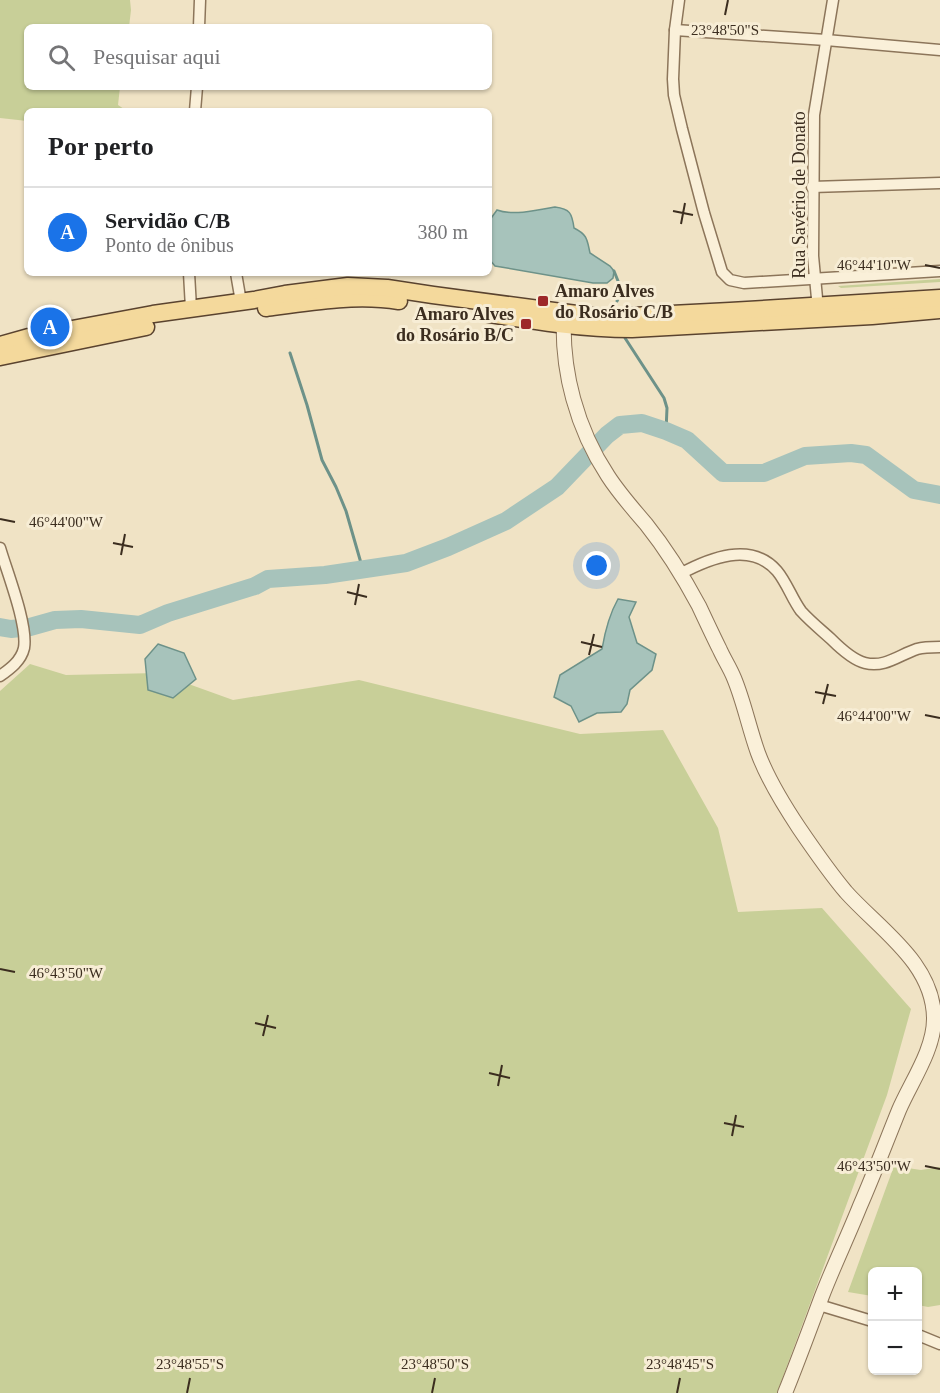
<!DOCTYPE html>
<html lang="pt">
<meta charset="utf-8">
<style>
:root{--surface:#fff;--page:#f2f2f2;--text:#202124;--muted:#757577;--line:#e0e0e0;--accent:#1a73e8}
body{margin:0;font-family:"Times New Roman",serif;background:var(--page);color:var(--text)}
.controls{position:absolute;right:18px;bottom:18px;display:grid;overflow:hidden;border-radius:9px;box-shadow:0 2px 4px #0004}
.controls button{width:54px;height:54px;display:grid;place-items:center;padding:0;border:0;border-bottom:2px solid var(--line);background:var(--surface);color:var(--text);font:30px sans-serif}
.you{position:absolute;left:597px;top:566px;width:21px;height:21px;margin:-15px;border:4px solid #fff;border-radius:50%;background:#1a73e8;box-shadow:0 0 0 9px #1a73e833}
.badge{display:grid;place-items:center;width:39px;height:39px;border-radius:50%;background:var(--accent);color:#fff;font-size:20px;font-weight:700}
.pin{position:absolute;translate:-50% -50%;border:3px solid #fff;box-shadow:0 2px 6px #0006}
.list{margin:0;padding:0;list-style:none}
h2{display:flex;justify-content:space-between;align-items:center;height:78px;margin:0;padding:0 24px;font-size:26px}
h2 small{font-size:20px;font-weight:400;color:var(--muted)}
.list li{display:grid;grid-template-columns:39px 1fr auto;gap:18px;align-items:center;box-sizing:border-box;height:90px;padding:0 24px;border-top:2px solid var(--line)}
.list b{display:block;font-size:22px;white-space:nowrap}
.list p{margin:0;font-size:20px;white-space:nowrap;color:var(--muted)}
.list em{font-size:20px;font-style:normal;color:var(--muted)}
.icon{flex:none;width:33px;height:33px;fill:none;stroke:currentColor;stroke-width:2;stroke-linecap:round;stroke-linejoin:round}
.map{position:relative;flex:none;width:940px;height:1393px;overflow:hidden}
.search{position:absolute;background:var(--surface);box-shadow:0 2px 4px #0004;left:24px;top:24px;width:468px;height:66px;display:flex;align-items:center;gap:15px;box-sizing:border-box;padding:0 21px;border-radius:9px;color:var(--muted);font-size:22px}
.panel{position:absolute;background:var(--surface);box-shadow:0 2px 4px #0004;left:24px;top:108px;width:468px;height:168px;border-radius:9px}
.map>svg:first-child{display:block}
.green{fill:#c8cf98}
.water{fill:#a7c3bb;stroke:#6d9289;stroke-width:1.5}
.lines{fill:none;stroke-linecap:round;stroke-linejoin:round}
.stream{stroke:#6d9289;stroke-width:3}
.river{stroke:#a7c3bb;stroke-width:18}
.minor-casing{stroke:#8c755a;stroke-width:13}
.tertiary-casing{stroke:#8c755a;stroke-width:16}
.primary-casing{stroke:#5a432f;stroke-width:19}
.minor{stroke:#faf0d9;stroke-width:10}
.tertiary{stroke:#faf0d9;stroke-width:14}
.primary{stroke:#f4d99c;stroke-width:16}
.ticks{fill:none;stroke:#3b2d1f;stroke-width:2}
.poi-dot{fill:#9d2829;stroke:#f7edd5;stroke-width:2}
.labels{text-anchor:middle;stroke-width:6;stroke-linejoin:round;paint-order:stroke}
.street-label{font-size:18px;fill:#3b2d1f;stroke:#f7edd5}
.poi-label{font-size:18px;font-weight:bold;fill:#3b2d1f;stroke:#f7edd5;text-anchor:start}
.ticks-label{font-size:15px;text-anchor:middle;fill:#3b2d1f;stroke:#f7edd5;stroke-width:6;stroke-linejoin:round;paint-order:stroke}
</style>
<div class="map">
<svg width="940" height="1393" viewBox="0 0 940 1393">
<rect width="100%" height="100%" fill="#f0e3c5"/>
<g class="green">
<polygon points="0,0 130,0 131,10 129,27 27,27 27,87 120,87 118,105 127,111 27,111 27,121 0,118"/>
<polygon points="940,279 940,282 841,288 838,286"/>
<polygon points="30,664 66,675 158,673 233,700 359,680 580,734 663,730 718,828 738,912 822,908 911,1009 887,1095 777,1393 0,1393 0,691"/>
<polygon points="894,1166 921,1170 940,1167 940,1305 928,1307 918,1305 918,1272 872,1272 872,1296 848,1292"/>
</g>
<g class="water">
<path d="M555,207C570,209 572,213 574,228C588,235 587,240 590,253L610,266L614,271L613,278L607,283H593L495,266L489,259V221L497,210C512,216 539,210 555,207Z"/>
<path d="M618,599L636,602L629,617L637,643L656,654L652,670L630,690L627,704L621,712L597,713L579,722L571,706L554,697L560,675L602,649C605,631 609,615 618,599Z"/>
<polygon points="158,644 184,653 196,679 173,698 148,690 145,659"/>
</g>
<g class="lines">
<g class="stream">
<polyline points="614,271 622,291 617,301"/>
<polyline points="625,338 664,398 667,408 666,431"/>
<polyline points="290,353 307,405 322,460 336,487 346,511 363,570"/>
</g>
<polyline class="river" points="0,627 11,629 30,627 55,620 81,619 140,625 168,613 255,586 268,579 325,575 406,563 448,547 506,521 557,487 607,435 620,425 642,423 666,431 687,440 723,473 764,473 805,456 851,453 866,455 914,490 940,495"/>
<g class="minor-casing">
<g id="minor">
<polyline points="679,0 675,30 673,79 674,95 682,129 704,213 722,272 730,280 744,283 940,271"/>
<polyline points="199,27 200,0"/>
<polyline points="675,30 826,40 940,50"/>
<polyline points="195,111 197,87"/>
<polyline points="812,187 940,183"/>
<polyline points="189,273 191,308"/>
<polyline points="236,273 241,302"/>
<polyline points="818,309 813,256 814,115 833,0"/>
<path d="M0,548C7,572 28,625 24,648C21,661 10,669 0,676"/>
<path d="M680,574C710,558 751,541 777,571C787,583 792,599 801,611C810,621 821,630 831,639C840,648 853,660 865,663C885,668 899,655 917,649C924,647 933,647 940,647"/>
<polyline points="819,1305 872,1321"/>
<polyline points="918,1335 940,1344"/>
</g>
</g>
<g class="tertiary-casing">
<path id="tertiary" d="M564,314C561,371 577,429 608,476C619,493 633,509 646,524C666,549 684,578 699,606C706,621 713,636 720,650C724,659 730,668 734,678C744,702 749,728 758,753C768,780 783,804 799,828C814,850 829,872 846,892C879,929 934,963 934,1019C934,1050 911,1082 899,1110C886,1142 874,1174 860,1206C848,1236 834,1265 822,1296C810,1328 798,1361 785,1393"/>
</g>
<g class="primary-casing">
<g id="primary">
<path d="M266,308C309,302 356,294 399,301"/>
<path d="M484,313C533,321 583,329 632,329L872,316L940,310"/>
<polyline points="0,345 29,337 153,314 254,300 285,294 348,286 387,288 433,295 599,317 632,316 730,311 940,298"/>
<polyline points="0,357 146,327"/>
</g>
</g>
<use href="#minor" class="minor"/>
<use href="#tertiary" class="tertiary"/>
<use href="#primary" class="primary"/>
</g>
<path class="ticks" d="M725,15L728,0M673,211L693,215M681,224L685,203M925,265L940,268M0,519L15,522M113,543L133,547M121,555L125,534M347,592L367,597M355,605L359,584M581,642L602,647M589,655L594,634M815,692L836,696M823,704L828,684M925,715L940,718M0,969L15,972M255,1023L276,1028M263,1036L268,1015M489,1073L510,1078M498,1086L502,1065M724,1123L744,1127M732,1136L736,1115M925,1166L940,1169M187,1393L190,1378M432,1393L435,1378M677,1393L680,1378"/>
<g class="poi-dot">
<rect x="537" y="295" width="12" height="12" rx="3"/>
<rect x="520" y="318" width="12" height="12" rx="3"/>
</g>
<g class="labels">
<g class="street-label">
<text transform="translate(799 195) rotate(-90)" y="6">Rua Savério de Donato</text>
</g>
<g class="poi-label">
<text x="555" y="297">Amaro Alves<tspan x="555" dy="21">do Rosário C/B</tspan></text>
<text x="514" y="320" text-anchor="end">Amaro Alves<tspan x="514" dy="21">do Rosário B/C</tspan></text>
</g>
</g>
<g class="ticks-label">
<text x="725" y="35">23°48'50"S</text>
<text x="874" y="270">46°44'10"W</text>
<text x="66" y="527">46°44'00"W</text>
<text x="874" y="721">46°44'00"W</text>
<text x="66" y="978">46°43'50"W</text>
<text x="874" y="1171">46°43'50"W</text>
<text x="190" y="1369">23°48'55"S</text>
<text x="435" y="1369">23°48'50"S</text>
<text x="680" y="1369">23°48'45"S</text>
</g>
</svg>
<div class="controls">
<button>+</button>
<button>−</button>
</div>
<div class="you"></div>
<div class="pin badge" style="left:50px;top:327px">A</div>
<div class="search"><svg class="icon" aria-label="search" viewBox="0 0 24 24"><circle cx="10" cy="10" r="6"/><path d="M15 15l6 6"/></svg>Pesquisar aqui</div>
<section class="panel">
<h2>Por perto<small></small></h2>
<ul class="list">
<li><span class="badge">A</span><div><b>Servidão C/B</b><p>Ponto de ônibus</p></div><em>380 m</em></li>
</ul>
</section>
</div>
